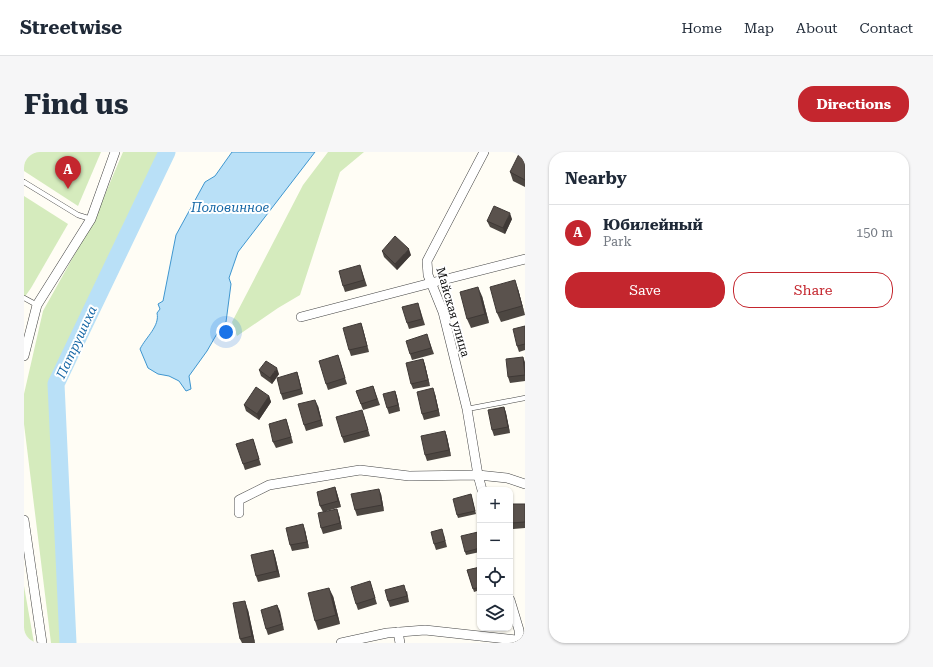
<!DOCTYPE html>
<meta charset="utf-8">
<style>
:root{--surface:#fff;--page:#f6f6f7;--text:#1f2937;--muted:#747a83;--line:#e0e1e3;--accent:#c4262e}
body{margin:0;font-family:"Roboto Serif",serif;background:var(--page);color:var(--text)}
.controls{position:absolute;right:12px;bottom:12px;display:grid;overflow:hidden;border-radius:8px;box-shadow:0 1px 3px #0004}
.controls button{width:36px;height:36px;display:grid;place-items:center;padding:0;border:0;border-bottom:1px solid var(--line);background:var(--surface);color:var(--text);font:20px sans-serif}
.you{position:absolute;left:202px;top:180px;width:14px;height:14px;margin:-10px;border:3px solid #fff;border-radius:50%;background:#1a73e8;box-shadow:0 0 0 6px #1a73e833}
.badge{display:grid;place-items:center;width:26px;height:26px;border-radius:50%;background:var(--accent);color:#fff;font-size:13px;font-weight:700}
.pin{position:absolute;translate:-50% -33px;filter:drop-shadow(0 1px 2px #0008)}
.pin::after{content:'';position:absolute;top:21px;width:14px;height:12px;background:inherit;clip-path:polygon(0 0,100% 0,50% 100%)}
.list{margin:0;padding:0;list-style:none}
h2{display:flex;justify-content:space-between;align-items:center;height:52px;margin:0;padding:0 16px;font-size:17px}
h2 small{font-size:13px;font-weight:400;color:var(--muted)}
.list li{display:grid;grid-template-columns:26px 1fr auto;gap:12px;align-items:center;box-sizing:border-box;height:56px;padding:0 16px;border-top:1px solid var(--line)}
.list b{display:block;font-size:15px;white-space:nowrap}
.list p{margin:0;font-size:13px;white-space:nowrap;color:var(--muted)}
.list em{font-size:13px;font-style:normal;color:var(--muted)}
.actions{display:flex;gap:8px;padding:12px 16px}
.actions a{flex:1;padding:9px 0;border:1px solid var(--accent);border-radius:16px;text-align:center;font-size:14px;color:var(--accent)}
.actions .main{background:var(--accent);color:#fff}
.icon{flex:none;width:22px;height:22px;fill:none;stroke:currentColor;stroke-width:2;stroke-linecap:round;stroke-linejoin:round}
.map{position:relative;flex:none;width:501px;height:491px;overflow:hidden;border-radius:16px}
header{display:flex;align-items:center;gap:24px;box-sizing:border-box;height:56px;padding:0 20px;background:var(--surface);border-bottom:1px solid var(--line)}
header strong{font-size:19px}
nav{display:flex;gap:22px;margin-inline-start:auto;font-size:14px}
.intro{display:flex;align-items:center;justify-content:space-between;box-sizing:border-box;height:96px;padding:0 24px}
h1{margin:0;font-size:28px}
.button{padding:10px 18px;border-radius:16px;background:var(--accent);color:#fff;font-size:14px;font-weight:700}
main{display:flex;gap:24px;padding:0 24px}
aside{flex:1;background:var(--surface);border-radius:16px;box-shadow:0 1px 3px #0004}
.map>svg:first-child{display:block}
.green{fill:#d5ebbd}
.water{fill:#b9e0f7;stroke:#3f96cf}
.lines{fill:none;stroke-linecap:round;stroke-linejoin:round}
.river{stroke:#b9e0f7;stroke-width:17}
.lane-casing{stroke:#444;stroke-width:5.5}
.street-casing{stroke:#444;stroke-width:10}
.lane{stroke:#fff;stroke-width:4.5}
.street{stroke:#fff;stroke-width:9}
.wall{fill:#4d4742}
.shaded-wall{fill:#3f3936}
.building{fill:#5a524d;stroke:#3f3936}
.labels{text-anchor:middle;stroke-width:4;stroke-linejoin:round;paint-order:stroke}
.street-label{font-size:12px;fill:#111;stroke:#fff}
.water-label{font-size:13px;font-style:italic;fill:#1768a6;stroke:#fff}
</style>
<header>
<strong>Streetwise</strong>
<nav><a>Home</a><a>Map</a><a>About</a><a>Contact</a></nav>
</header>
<div class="intro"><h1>Find us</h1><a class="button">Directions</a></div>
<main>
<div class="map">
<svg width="501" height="491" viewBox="0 0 501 491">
<rect width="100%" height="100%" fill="#fffdf5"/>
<g class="green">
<polygon points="0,0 77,0 54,54 0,19"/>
<polygon points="99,0 136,0 108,61 26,230 41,491 27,491 0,272 0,242 19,159 71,66"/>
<polygon points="304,0 340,0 316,20 276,143 254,156 213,184 208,170 279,33"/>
<polygon points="0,44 44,72 7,136 0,146"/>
<polygon points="0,434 10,491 0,491"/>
</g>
<path class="water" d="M208,0H291L214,100L205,126L207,132L202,170L198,173L183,199L165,224L167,237L162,239L155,229L145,224L134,222L124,216L116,197C122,185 136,174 133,161L136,157L134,152L139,149L152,83L181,30L191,24Z"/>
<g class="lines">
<polyline class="river" points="44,491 32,232 143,0"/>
<g class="lane-casing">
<g id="lane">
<polyline points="0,30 54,63 67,67"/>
<polyline points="0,146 13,153"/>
<polyline points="443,257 501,246"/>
</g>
</g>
<g class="street-casing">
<g id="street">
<polyline points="277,165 407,131 501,107"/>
<polyline points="0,204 13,153 67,67 91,0"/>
<polyline points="458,338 454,323 443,257 419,160 404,123 403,109 460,0"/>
<polyline points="215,361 215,348 245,333 336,318 385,324 454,323 483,326 501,332"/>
<polyline points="0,368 18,491"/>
<polyline points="486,448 495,478 496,488"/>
<polyline points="374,480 376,491"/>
<polyline points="317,491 363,481 401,478 501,489"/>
</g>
</g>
<use href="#lane" class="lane"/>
<use href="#street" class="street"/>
</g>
<g class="wall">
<polygon points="501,0 501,35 489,29 486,20"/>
<polygon points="488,67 481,82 466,75 463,69"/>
<polygon points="358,99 387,103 373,118 360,105"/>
<polygon points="338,119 343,134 321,140 319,134"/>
<polygon points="494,137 501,163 477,170 473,161"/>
<polygon points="458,144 465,171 447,176 443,167"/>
<polygon points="396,157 401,173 385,177 383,171"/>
<polygon points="337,171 345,200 327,204 325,198"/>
<polygon points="501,174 501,198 495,200 493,194"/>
<polygon points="405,188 410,202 388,208 386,202"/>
<polygon points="314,203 323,232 304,238 302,232"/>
<polygon points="499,205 501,210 501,229 486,231 484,225"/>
<polygon points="399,207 401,213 406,234 389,237 387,232"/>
<polygon points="235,218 255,222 248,232 237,224"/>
<polygon points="273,220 279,242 259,248 257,242"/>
<polygon points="349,234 356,253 339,258 332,239"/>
<polygon points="371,239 373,245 376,259 365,262 363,256"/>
<polygon points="411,242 416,264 400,268 398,262"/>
<polygon points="245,244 247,250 235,268 222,259 220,253"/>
<polygon points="294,254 299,274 282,279 280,273"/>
<polygon points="480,255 482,261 486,281 470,284 468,278"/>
<polygon points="340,264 346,284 320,291 318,285"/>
<polygon points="262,267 269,291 252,296 249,290"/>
<polygon points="421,279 423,285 427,304 403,309 401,303"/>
<polygon points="229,287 237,313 221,318 219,312"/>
<polygon points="311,335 313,341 317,355 299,360 296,354"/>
<polygon points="357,342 360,359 333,364 331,358"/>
<polygon points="447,342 452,362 434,366 433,363"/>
<polygon points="501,352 501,376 489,377 487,371"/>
<polygon points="315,363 318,377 299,382 297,376"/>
<polygon points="281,378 285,396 268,399 266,393"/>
<polygon points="454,380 456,388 456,400 442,403 441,400"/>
<polygon points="420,383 423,395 412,398 410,392"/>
<polygon points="249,398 251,404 256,425 234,430 232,424"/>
<polygon points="456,415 456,438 450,440 443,418"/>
<polygon points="346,429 353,452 334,458 332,452"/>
<polygon points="383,439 385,450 366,455 364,449"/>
<polygon points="309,444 316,472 294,478 291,469"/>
<polygon points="253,453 260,478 244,483 242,477"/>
<polygon points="224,458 231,491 218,491 216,487"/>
</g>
<g class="shaded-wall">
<polygon points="486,61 488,67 481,82 479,76"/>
<polygon points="385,97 387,103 373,118 371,112"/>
<polygon points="491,128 494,137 501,163 498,154"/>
<polygon points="454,135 458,144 465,171 461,162"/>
<polygon points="337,171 339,177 345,200 343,194"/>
<polygon points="399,207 401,213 406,234 404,228"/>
<polygon points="253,216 255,222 248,232 246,226"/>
<polygon points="273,220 275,226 279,242 277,237"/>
<polygon points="409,236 411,242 416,264 414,258"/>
<polygon points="371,239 373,245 376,259 374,253"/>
<polygon points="245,244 247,250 235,268 233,262"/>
<polygon points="291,248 294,254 299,274 297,268"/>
<polygon points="480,255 482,261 486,281 484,275"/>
<polygon points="262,267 264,273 269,291 267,285"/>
<polygon points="421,279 423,285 427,304 425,298"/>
<polygon points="311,335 313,341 317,355 314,349"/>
<polygon points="355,337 357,342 360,359 358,353"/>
<polygon points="313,357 315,363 318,377 316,371"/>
<polygon points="279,372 281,378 285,396 283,390"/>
<polygon points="249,398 251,404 256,425 253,419"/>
<polygon points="305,436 309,444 316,472 312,463"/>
<polygon points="221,449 224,458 231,491 228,484"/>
<polygon points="253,453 256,459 260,478 258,472"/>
</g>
<g class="building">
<polygon points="496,0 501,0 501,28 486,20"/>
<polygon points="470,54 486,61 479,76 463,69"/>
<polygon points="371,84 385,97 371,112 358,99"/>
<polygon points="336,113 340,128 319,134 315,119"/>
<polygon points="491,128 498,154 473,161 466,135"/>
<polygon points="454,135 461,162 443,167 436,140"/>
<polygon points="394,151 398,167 383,171 378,155"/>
<polygon points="337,171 343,194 325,198 319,176"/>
<polygon points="501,174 501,192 493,194 489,177"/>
<polygon points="403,182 407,196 386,202 382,189"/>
<polygon points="314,203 321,226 302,232 295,209"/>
<polygon points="499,205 501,223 484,225 482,207"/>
<polygon points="399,207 404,228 387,232 382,211"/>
<polygon points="242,209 253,216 246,226 235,218"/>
<polygon points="273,220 277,237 257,242 253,226"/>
<polygon points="349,234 353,247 337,252 332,239"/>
<polygon points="232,235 245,244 233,262 220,253"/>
<polygon points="409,236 414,258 398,262 393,240"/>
<polygon points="371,239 374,253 363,256 359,242"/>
<polygon points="291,248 297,268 280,273 274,252"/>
<polygon points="480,255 484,275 468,278 464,258"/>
<polygon points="338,258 344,278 318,285 312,265"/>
<polygon points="262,267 267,285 249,290 245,272"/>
<polygon points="421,279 425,298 401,303 397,284"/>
<polygon points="229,287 235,307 219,312 212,292"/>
<polygon points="311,335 314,349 296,354 293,340"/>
<polygon points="355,337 358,353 331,358 327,342"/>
<polygon points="447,342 451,359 433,363 429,347"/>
<polygon points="487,352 501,352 501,370 487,371"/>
<polygon points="313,357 316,371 297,376 294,361"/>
<polygon points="279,372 283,390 266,393 262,376"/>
<polygon points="418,377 421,389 410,392 407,380"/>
<polygon points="454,380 456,389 456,396 441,400 437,384"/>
<polygon points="249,398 253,419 232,424 227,403"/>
<polygon points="456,415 456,435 449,437 443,418"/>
<polygon points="346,429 351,446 332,452 327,435"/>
<polygon points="380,433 383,444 364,449 361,438"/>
<polygon points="305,436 312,463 291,469 284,441"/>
<polygon points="221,449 228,484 216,487 209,451"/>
<polygon points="253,453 258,472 242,477 237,458"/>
</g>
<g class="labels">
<g class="street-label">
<text transform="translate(429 160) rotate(74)" y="4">Майская улица</text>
</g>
<g class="water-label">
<text x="206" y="60">Половинное</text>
<text transform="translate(52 190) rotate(-65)" y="5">Патрушиха</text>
</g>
</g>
</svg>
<div class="controls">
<button>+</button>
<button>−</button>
<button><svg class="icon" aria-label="locate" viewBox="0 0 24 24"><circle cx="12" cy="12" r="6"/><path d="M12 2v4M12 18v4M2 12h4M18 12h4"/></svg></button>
<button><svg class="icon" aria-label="layers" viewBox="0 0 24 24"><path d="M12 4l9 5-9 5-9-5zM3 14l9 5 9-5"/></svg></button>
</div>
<div class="you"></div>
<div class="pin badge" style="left:44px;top:37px">A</div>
</div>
<aside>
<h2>Nearby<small></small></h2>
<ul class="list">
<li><span class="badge">A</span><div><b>Юбилейный</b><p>Park</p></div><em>150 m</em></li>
</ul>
<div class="actions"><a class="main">Save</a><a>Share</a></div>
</aside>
</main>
